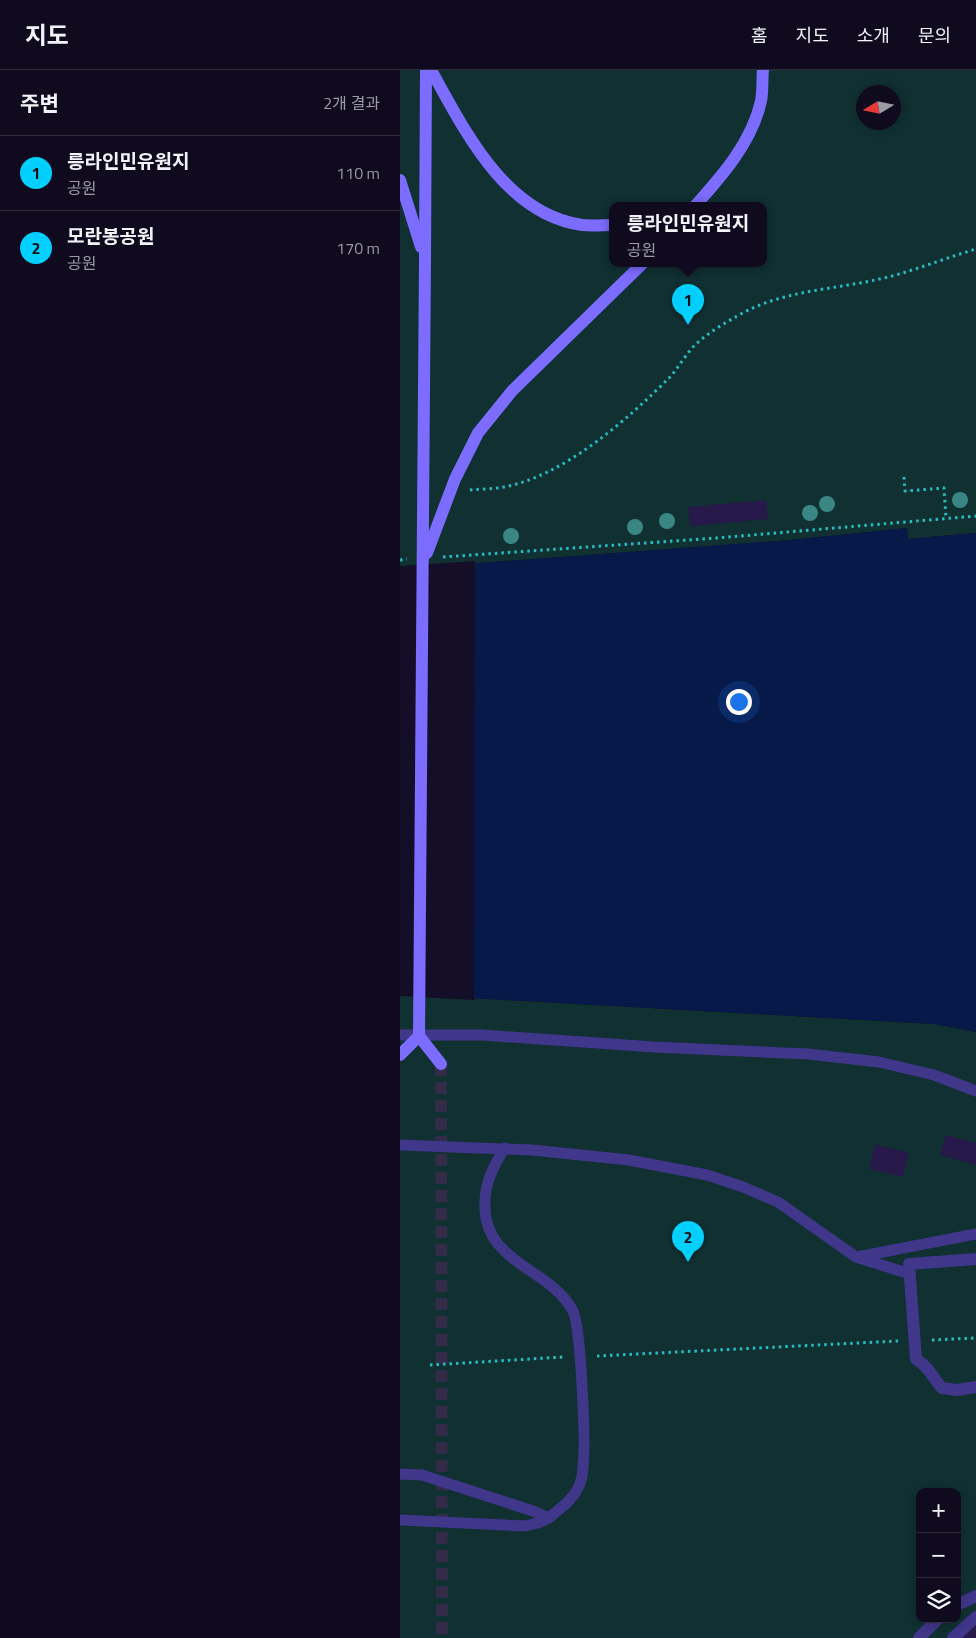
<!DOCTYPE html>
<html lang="ko">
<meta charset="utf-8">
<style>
:root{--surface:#0f0a1e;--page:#181327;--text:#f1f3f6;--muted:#9b9aa4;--line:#2f2b3c;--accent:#01d0ff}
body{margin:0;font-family:"Titillium Web","Noto Sans KR",sans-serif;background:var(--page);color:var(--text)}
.controls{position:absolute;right:15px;bottom:15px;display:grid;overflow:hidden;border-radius:10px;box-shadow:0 2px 12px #0003}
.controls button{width:45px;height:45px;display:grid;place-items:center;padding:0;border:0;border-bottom:1px solid var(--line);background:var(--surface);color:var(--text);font:25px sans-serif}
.compass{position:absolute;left:456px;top:15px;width:45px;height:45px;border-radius:50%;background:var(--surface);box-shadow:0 2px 12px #0003;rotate:260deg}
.you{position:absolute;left:338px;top:631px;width:18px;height:18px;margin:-12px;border:4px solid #fff;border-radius:50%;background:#1a73e8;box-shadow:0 0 0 8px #1a73e833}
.badge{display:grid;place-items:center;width:32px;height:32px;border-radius:50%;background:var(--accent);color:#111;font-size:16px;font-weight:700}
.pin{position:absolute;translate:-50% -41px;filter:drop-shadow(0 1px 2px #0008)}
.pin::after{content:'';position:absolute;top:26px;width:18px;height:15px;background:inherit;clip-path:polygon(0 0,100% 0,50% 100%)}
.popup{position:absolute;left:209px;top:132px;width:158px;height:65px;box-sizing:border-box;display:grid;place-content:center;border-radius:10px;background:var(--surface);filter:drop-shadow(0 1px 4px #0005);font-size:16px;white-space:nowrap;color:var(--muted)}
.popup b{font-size:19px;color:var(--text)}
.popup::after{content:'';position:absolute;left:50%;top:100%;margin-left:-10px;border:10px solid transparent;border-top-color:var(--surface)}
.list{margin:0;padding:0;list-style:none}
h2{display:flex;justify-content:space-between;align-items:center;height:65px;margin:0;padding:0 20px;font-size:21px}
h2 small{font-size:16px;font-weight:400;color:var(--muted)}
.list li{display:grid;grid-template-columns:32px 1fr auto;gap:15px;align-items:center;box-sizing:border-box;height:75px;padding:0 20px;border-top:1px solid var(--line)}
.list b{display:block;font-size:19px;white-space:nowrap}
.list p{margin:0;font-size:16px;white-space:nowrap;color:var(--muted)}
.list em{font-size:16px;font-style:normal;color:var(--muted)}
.icon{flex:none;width:28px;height:28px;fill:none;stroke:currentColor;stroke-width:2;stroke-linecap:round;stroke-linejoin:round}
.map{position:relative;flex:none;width:576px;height:1568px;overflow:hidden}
header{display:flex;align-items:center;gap:30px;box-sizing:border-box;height:70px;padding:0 25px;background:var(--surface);border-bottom:1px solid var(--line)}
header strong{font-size:24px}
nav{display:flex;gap:28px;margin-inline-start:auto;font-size:18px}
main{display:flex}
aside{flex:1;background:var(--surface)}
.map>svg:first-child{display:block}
.green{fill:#103032;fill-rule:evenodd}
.water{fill:#071948}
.pier{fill:#140e28}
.building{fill:#27194a}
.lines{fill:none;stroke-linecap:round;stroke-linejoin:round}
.secondary-tunnel{stroke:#322c48;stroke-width:12;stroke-dasharray:12 6;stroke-linecap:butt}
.path{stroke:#27bdc0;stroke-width:3;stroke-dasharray:2.5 4;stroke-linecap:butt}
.lane{stroke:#40368a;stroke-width:11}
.street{stroke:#40368a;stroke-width:12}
.secondary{stroke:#7c6cff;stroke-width:12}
.secondary-bridge{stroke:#7c6cff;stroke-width:12}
.tree{fill:#398684}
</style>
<header>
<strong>지도</strong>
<nav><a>홈</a><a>지도</a><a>소개</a><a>문의</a></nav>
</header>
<main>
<aside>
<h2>주변<small>2개 결과</small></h2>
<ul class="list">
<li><span class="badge">1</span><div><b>릉라인민유원지</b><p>공원</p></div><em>110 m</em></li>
<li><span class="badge">2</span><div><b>모란봉공원</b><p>공원</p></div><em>170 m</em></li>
</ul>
</aside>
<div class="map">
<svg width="576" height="1568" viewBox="0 0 576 1568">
<rect width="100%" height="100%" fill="#140e28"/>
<g class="green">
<path d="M0,0H576V463L508,469L507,458L391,470L0,499ZM463,22H493V52H463ZM213,136H363V194H213Z"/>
<path d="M0,924L535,954L576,962V1568H0ZM520,1422H557V1549H520Z"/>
</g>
<polygon class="water" points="507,458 508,469 576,463 576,962 535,954 0,924 0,499 391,470"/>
<polygon class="pier" points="75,491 74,930 0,926 0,496"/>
<g class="building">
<polygon points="366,430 368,449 290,456 288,437"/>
<polygon points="546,1065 576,1073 576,1095 540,1085"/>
<polygon points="475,1074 509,1083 503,1107 469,1099"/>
<polygon points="576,1553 576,1568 560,1568"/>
</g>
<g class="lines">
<polyline class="secondary-tunnel" points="41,994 42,1568"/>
<g class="path">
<polyline points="504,407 505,421 544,418 546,448"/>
<path d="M70,420C81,419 93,419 104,417C164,406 228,349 270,307C278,298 284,287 293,277C306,264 323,254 339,245C381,221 429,220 475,210C509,203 542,189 576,179"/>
<polyline points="43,487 317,468 576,446"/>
<polyline points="0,490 7,489"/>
<polyline points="532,1270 576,1268"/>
<polyline points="197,1286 498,1271"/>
<polyline points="30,1295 163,1287"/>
</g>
<g class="lane">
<polyline points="0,965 82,965 254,977 408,984 479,992 534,1005 576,1021"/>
<polyline points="0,1075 132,1080 229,1090 307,1105 343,1117 378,1132 456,1187 510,1204"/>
<polyline points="457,1187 576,1164"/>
<path d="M0,1404L22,1405L133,1441L149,1448C159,1439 172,1431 178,1418C181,1412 183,1404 183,1396C186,1374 181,1258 173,1241C149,1196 81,1194 85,1130C86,1110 94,1094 105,1078"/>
<polyline points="0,1450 125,1456 138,1453 149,1448"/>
</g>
<g class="street">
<path d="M576,1189L509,1194L516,1289C530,1298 532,1307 542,1318L557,1320L576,1317"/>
<polyline points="557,1535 576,1526"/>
<polyline points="519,1568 538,1549"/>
<polyline points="553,1568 576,1547"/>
</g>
<g class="secondary">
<path d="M31,0C65,61 105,144 182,155C192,156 203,155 213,155"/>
<polyline points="0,110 21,177"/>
<path d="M295,136C322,106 352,72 361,31C363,21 362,10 363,0"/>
<polyline points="25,189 26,0"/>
<polyline points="0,985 19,966 41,994"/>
</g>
<g class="secondary-bridge">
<polyline points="27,483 55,409 78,363 112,321 242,194"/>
<polyline points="19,966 25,189"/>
</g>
</g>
<g class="tree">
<circle cx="560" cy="430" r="8"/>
<circle cx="427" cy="434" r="8"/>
<circle cx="410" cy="443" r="8"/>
<circle cx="267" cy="451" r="8"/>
<circle cx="235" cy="457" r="8"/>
<circle cx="111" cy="466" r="8"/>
</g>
</svg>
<div class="controls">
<button>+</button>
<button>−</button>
<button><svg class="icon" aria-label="layers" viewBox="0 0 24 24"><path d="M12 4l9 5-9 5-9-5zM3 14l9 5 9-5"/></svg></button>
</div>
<svg class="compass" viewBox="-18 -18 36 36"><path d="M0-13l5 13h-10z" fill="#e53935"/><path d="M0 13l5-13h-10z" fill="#9b9aa4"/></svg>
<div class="you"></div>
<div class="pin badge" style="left:288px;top:255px">1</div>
<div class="popup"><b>릉라인민유원지</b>공원</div>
<div class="pin badge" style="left:288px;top:1192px">2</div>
</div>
</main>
